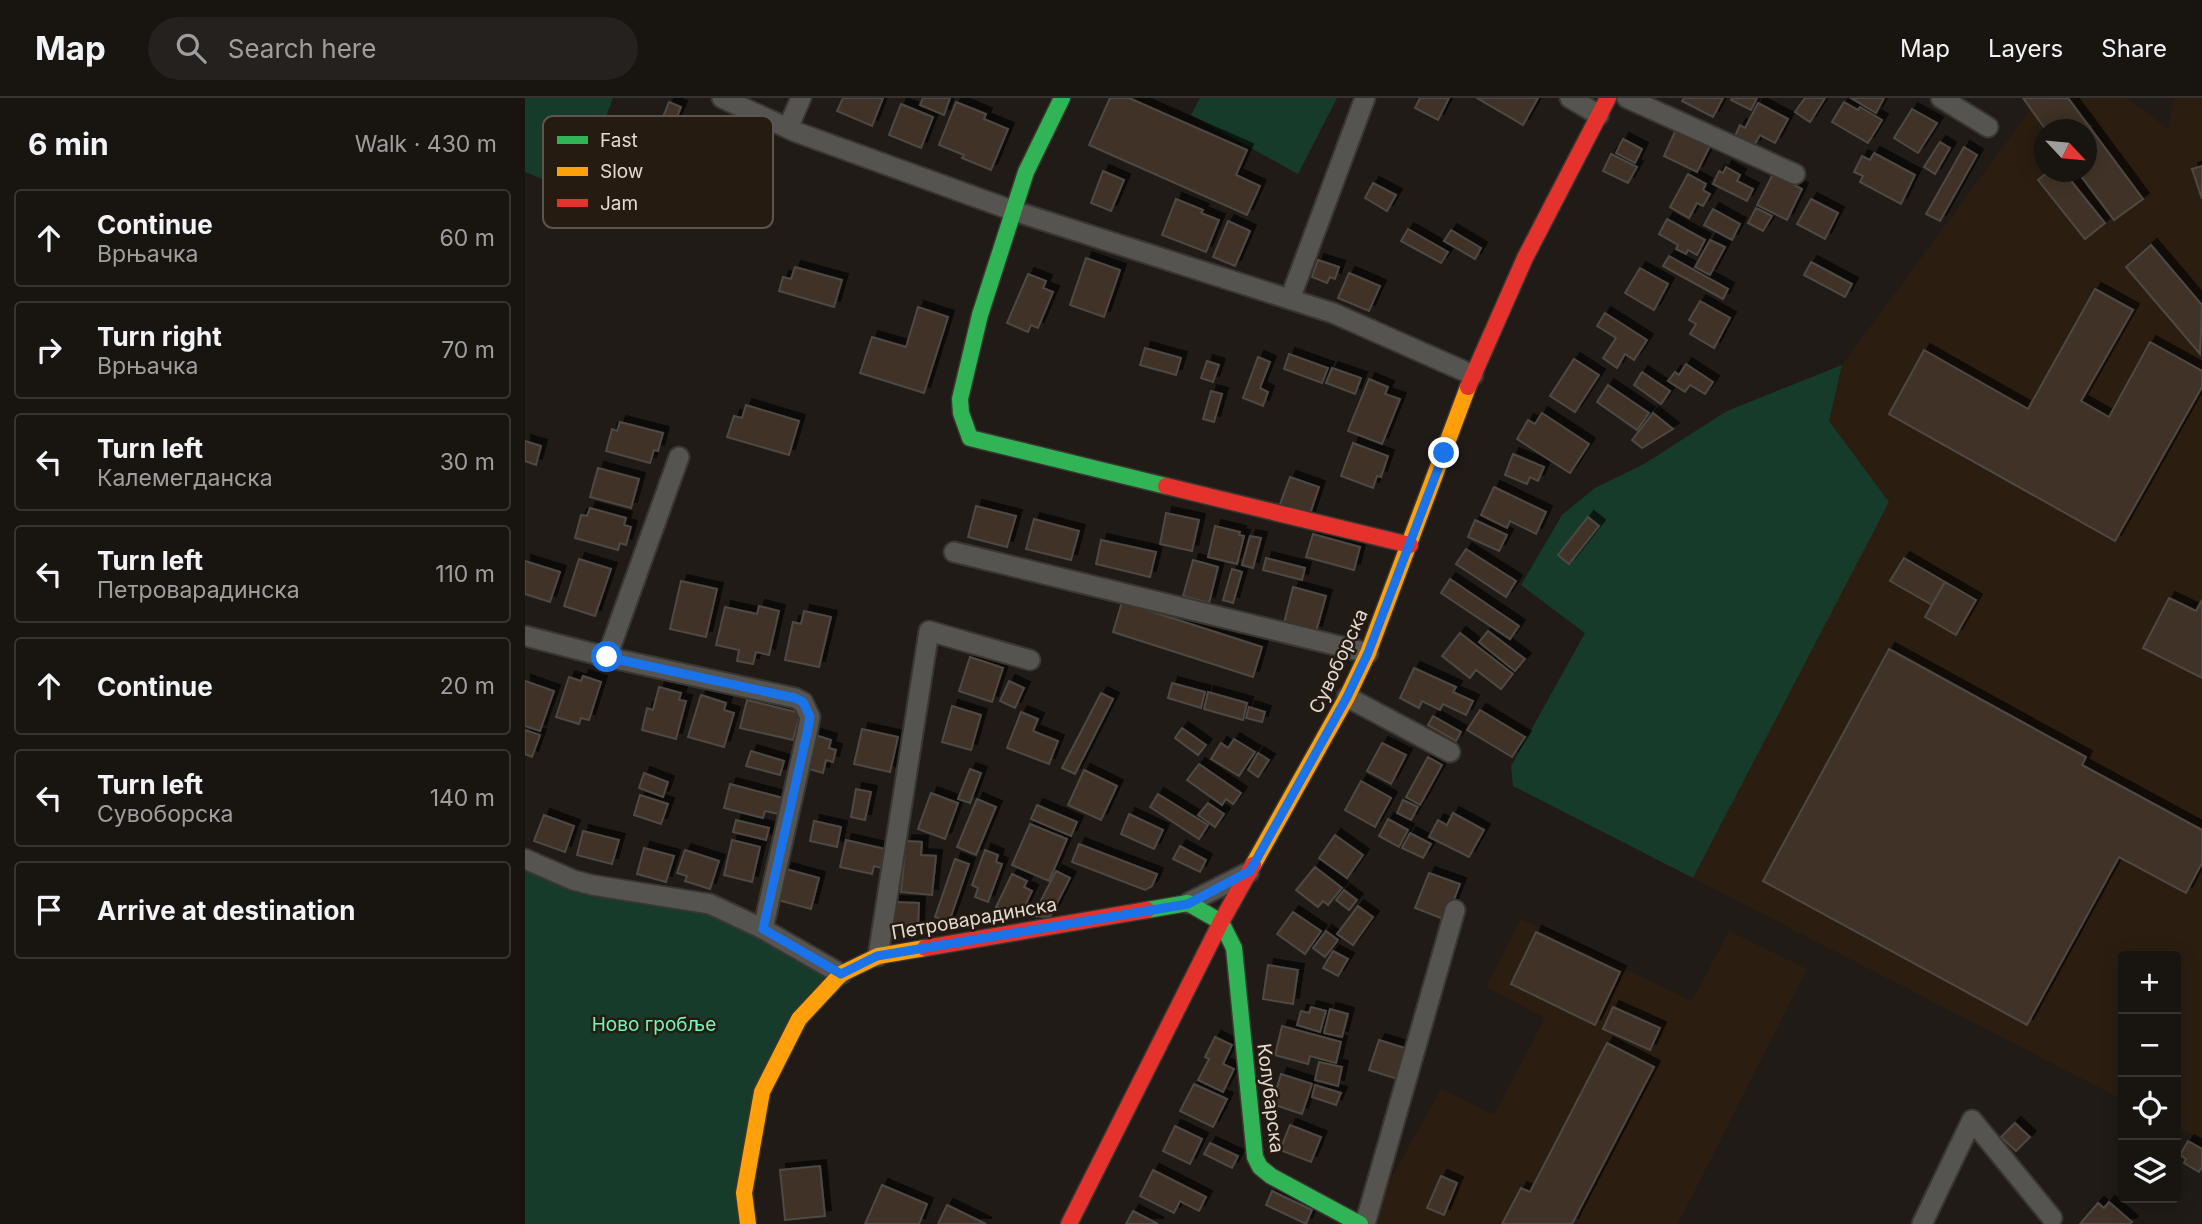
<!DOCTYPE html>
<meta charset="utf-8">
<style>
:root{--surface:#181410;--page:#25211e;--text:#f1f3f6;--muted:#9f9e9f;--line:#363330}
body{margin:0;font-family:Inter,sans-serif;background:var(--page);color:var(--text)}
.controls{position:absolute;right:21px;bottom:21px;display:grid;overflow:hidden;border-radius:7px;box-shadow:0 4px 18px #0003}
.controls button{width:63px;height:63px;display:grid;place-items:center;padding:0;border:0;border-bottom:2px solid var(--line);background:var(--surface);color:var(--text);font:35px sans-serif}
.compass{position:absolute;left:1509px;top:21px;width:63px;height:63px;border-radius:50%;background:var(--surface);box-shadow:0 4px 18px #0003;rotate:116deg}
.stop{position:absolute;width:21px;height:21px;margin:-16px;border:5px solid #1a73e8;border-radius:50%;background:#fff}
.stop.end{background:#1a73e8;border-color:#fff;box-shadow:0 2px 7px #0008}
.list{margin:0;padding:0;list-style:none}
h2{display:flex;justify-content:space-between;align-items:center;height:91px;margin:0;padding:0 28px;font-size:30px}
h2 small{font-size:23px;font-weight:400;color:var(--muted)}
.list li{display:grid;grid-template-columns:46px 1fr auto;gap:21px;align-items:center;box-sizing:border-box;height:98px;margin:0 14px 14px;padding:0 14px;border:2px solid var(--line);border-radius:7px}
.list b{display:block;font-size:26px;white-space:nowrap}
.list p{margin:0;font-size:23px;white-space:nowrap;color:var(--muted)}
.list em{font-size:23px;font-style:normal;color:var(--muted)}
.icon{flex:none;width:38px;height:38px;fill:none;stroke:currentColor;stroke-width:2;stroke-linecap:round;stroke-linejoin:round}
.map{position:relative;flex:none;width:1677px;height:1126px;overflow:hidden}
header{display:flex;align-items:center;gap:42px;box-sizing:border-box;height:98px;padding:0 35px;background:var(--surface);border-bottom:2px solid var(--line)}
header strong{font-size:33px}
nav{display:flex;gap:38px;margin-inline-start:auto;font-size:24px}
.search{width:490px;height:63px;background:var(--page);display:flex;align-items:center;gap:18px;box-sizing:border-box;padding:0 24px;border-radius:38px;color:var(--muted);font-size:26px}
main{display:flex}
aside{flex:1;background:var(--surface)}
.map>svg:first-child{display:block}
.built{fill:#2b1e11;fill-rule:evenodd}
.green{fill:#163b2a}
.building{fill:#403327;stroke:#4d4844;stroke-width:2;filter:url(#shadow)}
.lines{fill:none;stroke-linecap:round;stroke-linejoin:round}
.street-casing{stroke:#3a3631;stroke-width:23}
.fast-casing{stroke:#3a3631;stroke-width:19}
.slow-casing{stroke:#3a3631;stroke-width:19}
.jam-casing{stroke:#3a3631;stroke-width:19}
.street{stroke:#555451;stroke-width:19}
.fast{stroke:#30b455;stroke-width:16}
.slow{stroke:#ff9f0a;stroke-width:16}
.jam{stroke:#e5322d;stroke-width:16}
.route{stroke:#1a73e8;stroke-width:9}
.labels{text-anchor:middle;stroke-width:5;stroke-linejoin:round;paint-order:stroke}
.street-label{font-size:19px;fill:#e1dbd4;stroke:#251b11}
.park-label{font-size:19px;fill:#6ff7ba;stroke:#251b11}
.key{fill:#251b11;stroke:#5d554c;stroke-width:2}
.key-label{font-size:19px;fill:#e1dbd4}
</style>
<header>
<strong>Map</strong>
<div class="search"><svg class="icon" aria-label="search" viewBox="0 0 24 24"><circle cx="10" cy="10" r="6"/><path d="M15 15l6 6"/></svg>Search here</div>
<nav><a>Map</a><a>Layers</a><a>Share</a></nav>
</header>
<main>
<aside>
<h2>6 min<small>Walk · 430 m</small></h2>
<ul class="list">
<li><svg class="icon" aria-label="ahead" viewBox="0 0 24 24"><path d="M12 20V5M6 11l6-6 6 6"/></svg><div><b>Continue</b><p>Врњачка</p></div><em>60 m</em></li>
<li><svg class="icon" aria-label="right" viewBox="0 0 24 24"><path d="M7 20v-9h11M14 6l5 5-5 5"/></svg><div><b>Turn right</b><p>Врњачка</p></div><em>70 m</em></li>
<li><svg class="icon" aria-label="left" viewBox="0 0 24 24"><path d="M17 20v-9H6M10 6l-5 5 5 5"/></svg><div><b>Turn left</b><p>Калемегданска</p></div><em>30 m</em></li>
<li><svg class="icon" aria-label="left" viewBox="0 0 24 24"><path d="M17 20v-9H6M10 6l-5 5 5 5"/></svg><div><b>Turn left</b><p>Петроварадинска</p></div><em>110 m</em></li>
<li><svg class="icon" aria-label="ahead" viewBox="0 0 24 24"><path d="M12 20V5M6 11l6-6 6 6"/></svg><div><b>Continue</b></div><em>20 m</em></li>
<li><svg class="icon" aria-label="left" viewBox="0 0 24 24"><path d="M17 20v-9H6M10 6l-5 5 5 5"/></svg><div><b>Turn left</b><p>Сувоборска</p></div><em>140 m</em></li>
<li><svg class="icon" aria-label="arrive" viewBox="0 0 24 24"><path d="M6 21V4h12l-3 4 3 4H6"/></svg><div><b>Arrive at destination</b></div></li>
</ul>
</aside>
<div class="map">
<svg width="1677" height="1126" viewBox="0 0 1677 1126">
<defs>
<filter id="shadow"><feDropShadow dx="6" dy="-6" stdDeviation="0" flood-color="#0009"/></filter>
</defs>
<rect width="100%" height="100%" fill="#201b16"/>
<g class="built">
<path d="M1514,0H1602L1643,31L1649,0H1677V1042L1651,1029V858H1598V1002L1168,780L1364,404L1304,323L1317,267ZM1520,32H1562V74H1520Z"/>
<polygon points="996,821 1167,903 1204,833 1282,871 1153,1126 840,1126 916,991 969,1017 1020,920 961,889"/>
</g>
<g class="green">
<polygon points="0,0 88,0 52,95 0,74"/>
<polygon points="675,0 812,0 773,76 666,17"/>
<polygon points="1317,267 1304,323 1364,404 1168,780 988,688 986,668 1060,535 996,487 1037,417 1070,390 1119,366 1202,313"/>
<polygon points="0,761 166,802 316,876 237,994 223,1126 0,1126"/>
</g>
<g class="building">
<polygon points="318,0 358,0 347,28 312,13"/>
<polygon points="398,0 425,0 419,17 395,7"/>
<polygon points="585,0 604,0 722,52 711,77 735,88 722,117 564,47"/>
<polygon points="895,0 924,0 913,22 890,10"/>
<polygon points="952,0 1013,0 998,27"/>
<polygon points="1159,0 1198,0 1188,19 1157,3"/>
<polygon points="1207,0 1232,0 1226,12 1206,2"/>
<polygon points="1280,0 1300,0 1285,24 1270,14"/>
<polygon points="1326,0 1359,0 1351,15"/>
<polygon points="1498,0 1543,0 1618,101 1589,122 1553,74 1562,74 1562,32 1521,32"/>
<polygon points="144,4 156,9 148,28 156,31 144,61 124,54"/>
<polygon points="431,4 461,16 459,21 483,31 466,72 437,60 439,57 414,47"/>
<polygon points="1319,4 1333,12 1335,9 1357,22 1343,45 1307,24"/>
<polygon points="1233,5 1263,21 1250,45 1235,37 1229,48 1210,38 1215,27 1220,30"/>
<polygon points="376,6 408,19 396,50 364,37"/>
<polygon points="1387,11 1412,25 1393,55 1369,40"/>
<polygon points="1152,29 1186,46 1172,74 1139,58"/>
<polygon points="1098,41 1117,51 1110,65 1091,55"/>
<polygon points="1415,44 1425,50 1410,76 1399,69"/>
<polygon points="1439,49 1452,57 1415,123 1401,116"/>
<polygon points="1349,55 1390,77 1376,106 1335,84 1338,78 1329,74 1337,58 1345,62"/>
<polygon points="1086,56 1112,69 1103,85 1078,73"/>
<polygon points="1677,68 1677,101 1667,71"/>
<polygon points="1201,69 1215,77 1212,83 1228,91 1222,103 1188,86 1194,73 1198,75"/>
<polygon points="578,73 599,82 586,113 566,105"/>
<polygon points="1523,74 1539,74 1580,125 1560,141 1513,82"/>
<polygon points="1163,76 1181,86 1178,92 1185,96 1178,108 1172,105 1164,120 1145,109"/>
<polygon points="1248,76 1277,91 1262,122 1232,107"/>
<polygon points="848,85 871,97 862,113 840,100"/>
<polygon points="651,101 678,112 676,115 694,122 681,154 637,137"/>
<polygon points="1286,101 1313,115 1300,141 1272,126"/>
<polygon points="1231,110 1247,118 1238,133 1223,125"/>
<polygon points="1188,111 1215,126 1207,142 1179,127"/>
<polygon points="1142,121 1180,142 1172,157 1163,152 1161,156 1151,151 1153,147 1134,136"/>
<polygon points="703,123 725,133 710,168 688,159"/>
<polygon points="883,131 923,154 916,165 876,143"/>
<polygon points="926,132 956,150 950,161 919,143"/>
<polygon points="1185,142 1200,149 1185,177 1170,169"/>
<polygon points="1626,147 1677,207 1675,256 1601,169"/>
<polygon points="1144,158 1203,191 1198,201 1138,168"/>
<polygon points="561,160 595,172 579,219 545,207"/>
<polygon points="793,162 814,169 810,181 805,179 802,185 787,179"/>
<polygon points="1286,164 1327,186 1320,199 1279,177"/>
<polygon points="270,169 317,182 309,209 254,193 258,179 266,181"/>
<polygon points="1115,170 1143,186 1129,212 1100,195"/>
<polygon points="824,175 855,188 844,213 813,200"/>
<polygon points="503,176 521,183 518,190 528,194 513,230 506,227 503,234 482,225"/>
<polygon points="1570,191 1608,212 1556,303 1584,319 1625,244 1677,273 1677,289 1590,443 1364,316 1399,252 1503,311"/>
<polygon points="1175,203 1205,220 1189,250 1165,236 1171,226 1164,222"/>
<polygon points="393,209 423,219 399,295 335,275 347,239 381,249"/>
<polygon points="1080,215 1122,242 1109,262 1100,256 1092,270 1078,260 1091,240 1072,228"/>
<polygon points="620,250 656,260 651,277 615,267"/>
<polygon points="764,256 803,270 797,285 759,271"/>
<polygon points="733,259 745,264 735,290 743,294 738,308 718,300"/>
<polygon points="1049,261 1074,277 1050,314 1025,298"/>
<polygon points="682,263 694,267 688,284 676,280"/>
<polygon points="1161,266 1188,284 1180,296 1165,287 1160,294 1143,283 1150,274 1154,277"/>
<polygon points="807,270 836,280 830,296 801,285"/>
<polygon points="1117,274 1145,293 1136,306 1109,287"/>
<polygon points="844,281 863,289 860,296 875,301 857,346 823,333"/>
<polygon points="1083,287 1124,315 1112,332 1072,304"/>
<polygon points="686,293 697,296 689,324 678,321"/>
<polygon points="221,307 274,323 264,357 202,339 209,318 217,320"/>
<polygon points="1017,315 1064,346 1045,375 992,341 1003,322 1010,326"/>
<polygon points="1128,315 1148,331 1117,350 1107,342"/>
<polygon points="95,324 138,335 133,353 129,352 125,365 81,353 87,331 92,333"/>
<polygon points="0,343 16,348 11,367 0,363"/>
<polygon points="828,345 863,358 856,379 852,378 848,390 816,378"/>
<polygon points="988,356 1019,369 1013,383 1005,379 1002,386 980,377"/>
<polygon points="73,370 114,381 106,410 65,399"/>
<polygon points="765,379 794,389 784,419 754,409"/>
<polygon points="969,389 1021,414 1011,436 985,423 982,430 956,417"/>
<polygon points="451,408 491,418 482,449 443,439"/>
<polygon points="65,410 101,420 99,427 106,429 101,447 95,445 93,452 50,440 56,417 62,418"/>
<polygon points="641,415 674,422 667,453 635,446"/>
<polygon points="1063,419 1074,428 1044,466 1033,457"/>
<polygon points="509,421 554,433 546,462 501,451"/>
<polygon points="950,422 982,437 974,453 943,439"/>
<polygon points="690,428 715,434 714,437 719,438 712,466 683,459"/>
<polygon points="788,436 835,449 829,472 781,459"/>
<polygon points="725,438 736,440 728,470 717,467"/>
<polygon points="576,442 631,454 625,479 571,466"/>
<polygon points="941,451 991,483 981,499 931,466"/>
<polygon points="741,460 780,470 777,482 738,472"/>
<polygon points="1379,460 1420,484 1407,507 1365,483"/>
<polygon points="54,461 86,471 70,518 39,508"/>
<polygon points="668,462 693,469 684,505 658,498"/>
<polygon points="0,463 35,474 25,504 0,496"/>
<polygon points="707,471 717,474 708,505 698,502"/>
<polygon points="925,481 994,528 985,541 916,495"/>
<polygon points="156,483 192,491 181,539 145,531"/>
<polygon points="1420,484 1451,502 1431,537 1400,519"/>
<polygon points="768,489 801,498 791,534 759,525"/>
<polygon points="1644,500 1671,513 1677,502 1677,580 1618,550"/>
<polygon points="597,504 737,549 728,579 588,534"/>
<polygon points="234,508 254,513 244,557 231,554 228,566 212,563 214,552 191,547 200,509 232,516"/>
<polygon points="279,513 306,519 294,569 260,562 268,524 276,526"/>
<polygon points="963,533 1000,561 990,573 954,544"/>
<polygon points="935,535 988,576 976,591 951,572 945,580 917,558"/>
<polygon points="1364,551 1561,659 1557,667 1677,732 1677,765 1661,795 1594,759 1502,927 1238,783"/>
<polygon points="445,559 478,570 467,604 434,593"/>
<polygon points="889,570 931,589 928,594 948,603 941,617 918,606 915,612 897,603 894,610 875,600"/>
<polygon points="58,578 76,584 64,622 56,620 54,626 31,619 44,579 56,583"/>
<polygon points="0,583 29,593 15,633 0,628"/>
<polygon points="484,583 499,590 490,610 475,603"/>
<polygon points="647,585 680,594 676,610 643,600"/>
<polygon points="134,589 156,595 154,602 161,603 151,641 117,632 122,610 128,612"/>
<polygon points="683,594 722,605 718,622 679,611"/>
<polygon points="576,595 588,601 550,676 537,670"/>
<polygon points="176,597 201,605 199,612 209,615 199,649 163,639"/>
<polygon points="222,602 275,615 268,642 215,630"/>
<polygon points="427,608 456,617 446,652 417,644"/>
<polygon points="724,609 740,614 737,624 721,620"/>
<polygon points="955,612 1000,639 987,659 942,632"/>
<polygon points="496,614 513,621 508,633 533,643 524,666 482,650"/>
<polygon points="908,618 936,634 931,643 903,627"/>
<polygon points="657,630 681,647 673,657 650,640"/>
<polygon points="337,631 373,639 365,674 329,666"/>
<polygon points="0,632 15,637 7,659 0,656"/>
<polygon points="290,637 306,642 304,650 311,652 308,664 301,662 298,675 281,670"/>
<polygon points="709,641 730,654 714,678 686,661 696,645 703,650"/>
<polygon points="857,645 881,657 866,686 842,673"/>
<polygon points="226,653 259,663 255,677 221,668"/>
<polygon points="733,655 744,662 733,679 723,672"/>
<polygon points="903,659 917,667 895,707 881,699"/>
<polygon points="674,666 716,695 708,706 701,701 697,707 662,682"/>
<polygon points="445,671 456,675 445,705 433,701"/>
<polygon points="559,672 592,688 576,722 543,707"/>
<polygon points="119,675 143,684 138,699 114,690"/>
<polygon points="836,683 866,700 850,729 820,712"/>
<polygon points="205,686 258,700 254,716 240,713 238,720 199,710"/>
<polygon points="331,691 346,694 340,722 326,719"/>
<polygon points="406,695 433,705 420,741 393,731"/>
<polygon points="633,696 683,727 674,741 625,709"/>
<polygon points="115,697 143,706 136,726 109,717"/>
<polygon points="452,701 471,709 451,757 432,749"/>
<polygon points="878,702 893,709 886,722 872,715"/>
<polygon points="683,705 699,716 690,729 673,717"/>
<polygon points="512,707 552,724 546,738 506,721"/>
<polygon points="928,715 959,732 944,759 904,739 913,722 922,727"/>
<polygon points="604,716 638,732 629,751 596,736"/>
<polygon points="19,717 49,728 40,754 9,743"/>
<polygon points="863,721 883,732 874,749 854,738"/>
<polygon points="211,722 244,730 241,742 208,734"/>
<polygon points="289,723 316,729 312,749 285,743"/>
<polygon points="505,726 542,741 524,783 487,767"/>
<polygon points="58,733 94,742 87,766 52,757"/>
<polygon points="885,735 906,746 898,760 877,750"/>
<polygon points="810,737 838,757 822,780 794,760"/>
<polygon points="207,742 235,749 227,784 199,777"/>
<polygon points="321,742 360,751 356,770 349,768 347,776 315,769"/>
<polygon points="381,743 397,744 396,757 411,758 407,797 376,794"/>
<polygon points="554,746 632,776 627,788 620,792 547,764"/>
<polygon points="655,748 681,762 675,774 648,761"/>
<polygon points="119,750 149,758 141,784 112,776"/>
<polygon points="160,752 194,763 185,791 160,783 162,778 152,775"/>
<polygon points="460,752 473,757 471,764 477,766 463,804 450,799 453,790 447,787"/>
<polygon points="430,761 444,766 424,824 410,819"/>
<polygon points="790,769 817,790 803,807 798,803 793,809 771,792"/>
<polygon points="261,771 294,780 286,811 253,802"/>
<polygon points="531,773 545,780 525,819 508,818"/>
<polygon points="904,775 935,786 921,822 890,810"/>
<polygon points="487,776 502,783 499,789 507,793 498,812 492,809 488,817 471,809"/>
<polygon points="819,792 832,802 824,812 811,802"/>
<polygon points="369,804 394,805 393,829 368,828"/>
<polygon points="833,808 848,819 828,847 812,836"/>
<polygon points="768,814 796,833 780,856 752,836"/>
<polygon points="801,833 813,842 800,859 788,850"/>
<polygon points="1011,834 1095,874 1070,927 986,886"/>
<polygon points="808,853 823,861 813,878 798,870"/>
<polygon points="743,867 773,872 768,906 738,901"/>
<polygon points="786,909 801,913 795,934 772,927 776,913 784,915"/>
<polygon points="1088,909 1135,930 1125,952 1078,931"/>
<polygon points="805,911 823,916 817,939 799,935"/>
<polygon points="757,928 816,944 811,965 785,958 783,966 750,957"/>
<polygon points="690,939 707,947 698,966 709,971 698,994 673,982 684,961 680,959"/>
<polygon points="854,942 886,952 876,982 844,972"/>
<polygon points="1082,945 1129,969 1047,1126 977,1126 996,1090 1005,1094"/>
<polygon points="794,964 817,969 813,988 790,982"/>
<polygon points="756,976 787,986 777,1016 747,1006"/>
<polygon points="669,986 702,1001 688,1029 655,1013"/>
<polygon points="790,987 816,995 811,1007 787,999"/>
<polygon points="1490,1025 1505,1039 1491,1053 1476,1039"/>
<polygon points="765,1027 796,1039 786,1064 755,1052"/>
<polygon points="650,1028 677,1041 665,1066 638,1053"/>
<polygon points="1663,1043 1677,1051 1677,1069 1674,1074 1659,1065 1661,1061 1655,1057"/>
<polygon points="685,1045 713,1058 707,1070 679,1056"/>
<polygon points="295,1068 300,1118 260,1122 255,1072"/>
<polygon points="628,1072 681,1099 674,1113 655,1103 649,1115 615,1098"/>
<polygon points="916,1078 932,1085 919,1117 902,1110"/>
<polygon points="357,1087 402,1106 394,1126 340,1126"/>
<polygon points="747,1093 787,1112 781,1126 741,1107"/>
<polygon points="1584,1104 1607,1124 1605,1126 1555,1126 1573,1105 1579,1110"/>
<polygon points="422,1107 461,1126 413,1126"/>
<polygon points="608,1113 633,1126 601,1126"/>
</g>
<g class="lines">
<g class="street-casing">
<g id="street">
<polyline points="197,0 271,34 489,113 808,215 948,277"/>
<polyline points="1045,0 1074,17"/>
<polyline points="1102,0 1270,76"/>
<polyline points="1416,0 1463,29"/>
<polyline points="263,30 276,0"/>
<polyline points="765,201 840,0"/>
<polyline points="429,454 843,555"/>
<polyline points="0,538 82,559 270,600 278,604 285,619 282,635 238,831"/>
<polyline points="82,559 154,359"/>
<polyline points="822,599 925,654"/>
<polyline points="0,761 48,782 67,787 185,806 238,831 316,876"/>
<polyline points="663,805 724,774"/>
<polyline points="353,858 404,533 505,562"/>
<polyline points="840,1126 930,812"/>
<polyline points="1397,1126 1447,1022 1527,1120"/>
</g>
</g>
<g class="fast-casing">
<g id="fast">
<polyline points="537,0 501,74 455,217 435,301 436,315 445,340 641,388"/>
<polyline points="622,812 663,805 696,824 709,850 730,1059 735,1069 746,1078 835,1126"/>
</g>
</g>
<g class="slow-casing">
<g id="slow">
<polyline points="728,767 822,599 843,555 943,289"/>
<polyline points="223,1126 219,1095 237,994 274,921 316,876 353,858 400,850"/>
</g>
</g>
<g class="jam-casing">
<g id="jam">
<polyline points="943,289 1000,160 1083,0"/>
<polyline points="641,388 885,447"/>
<polyline points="400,850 622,812"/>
<polyline points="544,1126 696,824 728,767"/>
</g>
</g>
<use href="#street" class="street"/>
<use href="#fast" class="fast"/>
<use href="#slow" class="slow"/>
<use href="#jam" class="jam"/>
</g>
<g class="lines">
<polyline class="route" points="82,559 270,600 278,604 285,619 282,635 238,831 316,876 352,858 663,806 725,773 822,599 843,555 919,355"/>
</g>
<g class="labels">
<g class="street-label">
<text transform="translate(813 563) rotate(-65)" y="7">Сувоборска</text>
<text transform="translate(449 820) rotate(-10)" y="7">Петроварадинска</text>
<text transform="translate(746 1000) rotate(83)" y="7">Колубарска</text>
</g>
<g class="park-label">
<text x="129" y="933">Ново гробље</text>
</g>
</g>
<rect x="18" y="18" width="230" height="112" rx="10" class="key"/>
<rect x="32" y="38" width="31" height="8" fill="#30b455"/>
<rect x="32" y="69" width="31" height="9" fill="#ff9f0a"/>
<rect x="32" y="101" width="31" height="8" fill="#e5322d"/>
<g class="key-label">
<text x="75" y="49">Fast</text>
<text x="75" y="80">Slow</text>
<text x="75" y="112">Jam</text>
</g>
</svg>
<div class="controls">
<button>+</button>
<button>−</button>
<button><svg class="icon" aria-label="locate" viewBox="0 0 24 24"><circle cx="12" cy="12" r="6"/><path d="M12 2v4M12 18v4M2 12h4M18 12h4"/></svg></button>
<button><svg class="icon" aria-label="layers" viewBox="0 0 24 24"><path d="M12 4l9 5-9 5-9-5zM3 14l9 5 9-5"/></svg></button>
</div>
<svg class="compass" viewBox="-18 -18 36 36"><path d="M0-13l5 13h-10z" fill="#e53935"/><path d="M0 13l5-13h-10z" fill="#9f9e9f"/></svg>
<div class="stop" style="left:82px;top:559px"></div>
<div class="stop end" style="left:919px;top:355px"></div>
</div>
</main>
